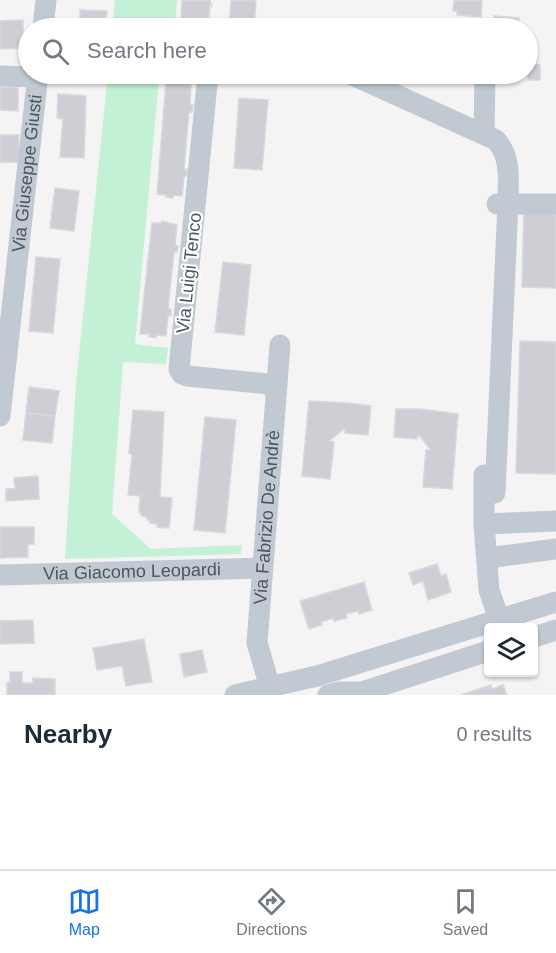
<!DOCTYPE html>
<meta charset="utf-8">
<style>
:root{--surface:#fff;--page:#f2f2f3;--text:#1f2937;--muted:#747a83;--line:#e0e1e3;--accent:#1a73e8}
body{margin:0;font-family:Arial,sans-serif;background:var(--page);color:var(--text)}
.controls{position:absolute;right:18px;bottom:18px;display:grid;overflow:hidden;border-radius:6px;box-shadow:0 2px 4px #0004}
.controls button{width:54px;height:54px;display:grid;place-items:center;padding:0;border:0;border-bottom:2px solid var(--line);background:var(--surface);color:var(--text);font:30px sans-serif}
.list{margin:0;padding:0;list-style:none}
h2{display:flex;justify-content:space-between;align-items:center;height:78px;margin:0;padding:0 24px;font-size:26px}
h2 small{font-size:20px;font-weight:400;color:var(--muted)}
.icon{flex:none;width:33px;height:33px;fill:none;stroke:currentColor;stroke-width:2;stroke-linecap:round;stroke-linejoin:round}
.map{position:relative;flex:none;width:556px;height:695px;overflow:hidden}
.search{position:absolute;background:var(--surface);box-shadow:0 2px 4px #0004;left:18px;right:18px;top:18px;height:66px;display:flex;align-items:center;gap:15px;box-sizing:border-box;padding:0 21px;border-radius:33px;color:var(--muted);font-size:22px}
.sheet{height:174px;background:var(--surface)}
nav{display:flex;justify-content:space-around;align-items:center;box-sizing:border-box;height:84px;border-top:2px solid var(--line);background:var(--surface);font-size:16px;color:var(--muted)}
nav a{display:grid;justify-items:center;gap:3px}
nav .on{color:var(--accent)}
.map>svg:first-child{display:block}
.green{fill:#c3f1d5}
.building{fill:#cdcfd5;stroke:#d7d9de;stroke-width:1.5}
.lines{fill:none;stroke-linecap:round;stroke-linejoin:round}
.minor{stroke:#c1cad2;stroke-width:21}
.labels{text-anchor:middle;stroke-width:4.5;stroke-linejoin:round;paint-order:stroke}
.street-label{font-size:18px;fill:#4a5661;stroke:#fff}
</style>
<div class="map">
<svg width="556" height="695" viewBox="0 0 556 695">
<rect width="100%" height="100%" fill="#f5f3f3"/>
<g class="green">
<polygon points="115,0 177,0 175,28 112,28"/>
<polygon points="108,74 196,74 196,80 159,79 135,344 168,348 166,364 123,362 112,514 151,549 242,545 241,554 65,559 76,384"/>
</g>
<g class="building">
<polygon points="182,0 210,0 212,6 210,5 208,28 181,26"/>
<polygon points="231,0 256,0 254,28 229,28"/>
<polygon points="454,0 482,0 481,17 457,15 457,11 453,11"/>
<polygon points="80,10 107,11 105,23 80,21"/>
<polygon points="494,16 519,18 519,25 525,26 525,28 493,28"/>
<polygon points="23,20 23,48 0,49 0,21"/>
<polygon points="528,64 540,65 540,80 528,80"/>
<polygon points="176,80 182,81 182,84 191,85 190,105 193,105 192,112 189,112 184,169 187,169 187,176 184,176 182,196 173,195 173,198 166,197 166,195 157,194 166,82 175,83"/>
<polygon points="0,87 18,88 18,111 0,110"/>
<polygon points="58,94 86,96 84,158 60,157 63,119 57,118"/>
<polygon points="239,98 268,100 262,170 234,168"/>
<polygon points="0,135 19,135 18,162 0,162"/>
<polygon points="55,188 79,191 74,231 50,228"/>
<polygon points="524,207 556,209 556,288 522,287"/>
<polygon points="162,221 177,225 175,245 178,246 177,252 174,252 168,309 171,309 171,316 168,316 166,336 156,335 156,338 149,337 150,334 140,334 152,223 161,223"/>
<polygon points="36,257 60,259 53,333 29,331"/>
<polygon points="223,262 251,265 244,335 215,332"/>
<polygon points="520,341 556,342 556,474 516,473"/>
<polygon points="29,387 59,391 55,416 26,413"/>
<polygon points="309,401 348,403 371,406 368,435 345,433 345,428 329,441 334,442 330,479 302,476"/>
<polygon points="396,409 420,409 458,414 452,489 423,487 426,450 431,450 418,434 417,439 394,437"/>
<polygon points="133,410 164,412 160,497 172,498 169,528 157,527 157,524 150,523 150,520 147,520 147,517 142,516 139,511 140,496 128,495 132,455 129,453"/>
<polygon points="26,413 55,416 52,443 23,440"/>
<polygon points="205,417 236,420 225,533 194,530"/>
<polygon points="38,476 39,499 6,501 6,489 15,489 14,478"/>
<polygon points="0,527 34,527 34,544 28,544 28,557 0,558"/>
<polygon points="437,564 441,576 446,574 451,592 428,600 423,581 413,585 409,573"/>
<polygon points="364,582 372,610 359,614 358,611 346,614 347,618 334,621 333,618 321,622 322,625 309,629 300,601"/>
<polygon points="33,620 34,643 0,644 0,621"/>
<polygon points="144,639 152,682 126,686 122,666 97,670 93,648"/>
<polygon points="202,650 207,672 184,677 180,654"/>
<polygon points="10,672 22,672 22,683 33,683 33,678 55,679 55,695 7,695 7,683 10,682"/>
<polygon points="491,685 492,689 503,685 507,695 461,695"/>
</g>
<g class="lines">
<g class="minor">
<polyline points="43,28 46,0"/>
<polyline points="208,74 179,369 182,374 187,376 269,384 276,392"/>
<path d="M350,74L496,140C512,159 508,179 508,203L495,493"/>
<polyline points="0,76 37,77"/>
<polyline points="484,134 485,74"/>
<polyline points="497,204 556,204"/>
<path id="s1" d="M0,416L38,74"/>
<polyline points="484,475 484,524 489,590 499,619"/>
<polyline points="484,524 556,521"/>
<polyline points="487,558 556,549"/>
<path id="s2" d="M0,575L262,568"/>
<polyline points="534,637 556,630"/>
<path id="s3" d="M270,687L257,643L280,345"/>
<polyline points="235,695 317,676 556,602"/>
<polyline points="328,695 340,692 362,692 488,651"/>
</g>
</g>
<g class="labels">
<g class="street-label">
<text dy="6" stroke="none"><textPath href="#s1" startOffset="244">Via Giuseppe Giusti</textPath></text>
<text transform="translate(189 273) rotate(-84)" y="6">Via Luigi Tenco</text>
<text dy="6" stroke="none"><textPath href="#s3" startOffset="172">Via Fabrizio De Andrè</textPath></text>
<text dy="6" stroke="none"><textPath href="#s2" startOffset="132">Via Giacomo Leopardi</textPath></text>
</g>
</g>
</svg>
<div class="controls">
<button><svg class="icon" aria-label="layers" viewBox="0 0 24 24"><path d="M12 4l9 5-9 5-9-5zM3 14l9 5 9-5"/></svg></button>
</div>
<div class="search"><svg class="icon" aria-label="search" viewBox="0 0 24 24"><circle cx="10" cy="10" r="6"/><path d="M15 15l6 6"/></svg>Search here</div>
</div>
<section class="sheet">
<h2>Nearby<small>0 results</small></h2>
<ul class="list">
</ul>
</section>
<nav>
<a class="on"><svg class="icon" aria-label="map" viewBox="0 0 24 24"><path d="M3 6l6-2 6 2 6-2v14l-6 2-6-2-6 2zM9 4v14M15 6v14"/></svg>Map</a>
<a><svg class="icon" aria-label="directions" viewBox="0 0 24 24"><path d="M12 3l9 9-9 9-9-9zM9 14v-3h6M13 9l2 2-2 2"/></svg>Directions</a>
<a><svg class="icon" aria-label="saved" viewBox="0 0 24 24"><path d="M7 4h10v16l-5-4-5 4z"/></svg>Saved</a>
</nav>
